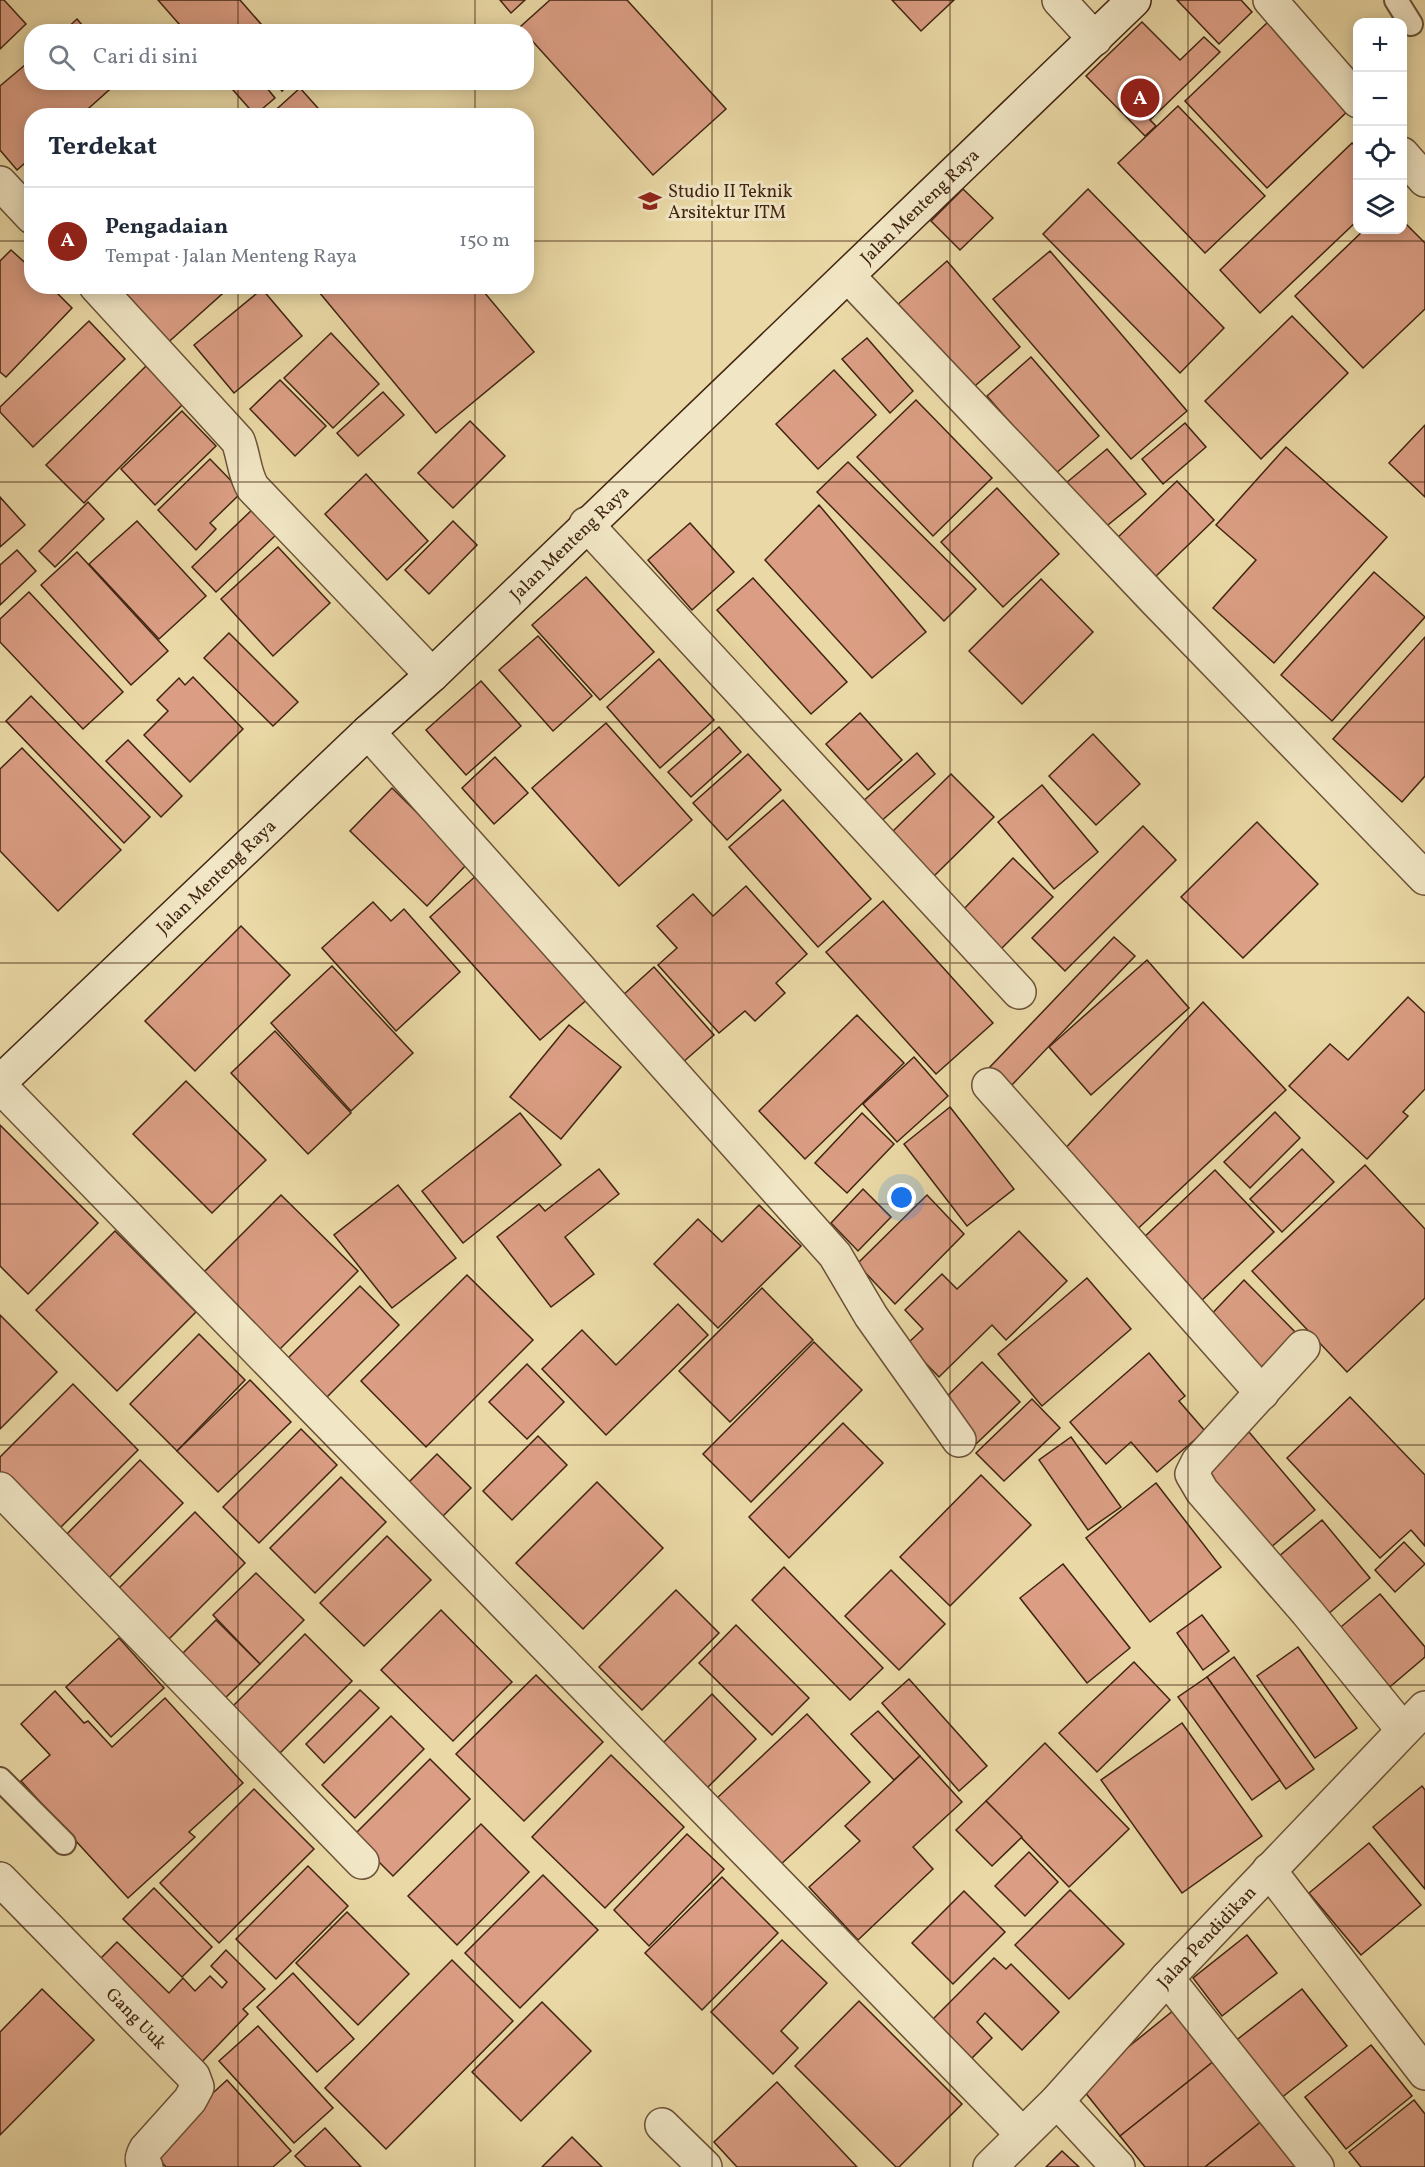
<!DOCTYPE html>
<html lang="id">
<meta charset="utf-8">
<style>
:root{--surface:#fff;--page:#f6f6f7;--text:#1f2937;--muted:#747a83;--line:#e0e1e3;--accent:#8f2418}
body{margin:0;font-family:Vollkorn,serif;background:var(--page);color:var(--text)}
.controls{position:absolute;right:18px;top:18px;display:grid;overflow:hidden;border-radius:12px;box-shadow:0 3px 15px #0003}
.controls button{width:54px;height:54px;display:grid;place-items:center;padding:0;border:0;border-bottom:2px solid var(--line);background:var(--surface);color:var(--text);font:30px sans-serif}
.you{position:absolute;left:902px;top:1198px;width:21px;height:21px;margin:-15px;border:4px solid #fff;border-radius:50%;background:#1a73e8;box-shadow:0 0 0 9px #1a73e833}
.badge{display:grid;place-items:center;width:39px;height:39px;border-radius:50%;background:var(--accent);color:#fff;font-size:20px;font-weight:700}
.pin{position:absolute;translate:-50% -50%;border:3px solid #fff;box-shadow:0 2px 6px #0006}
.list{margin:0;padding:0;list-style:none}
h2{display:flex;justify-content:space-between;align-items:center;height:78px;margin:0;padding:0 24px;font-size:26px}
h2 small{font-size:20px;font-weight:400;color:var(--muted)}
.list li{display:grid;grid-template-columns:39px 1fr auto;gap:18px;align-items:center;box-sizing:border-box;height:108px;padding:0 24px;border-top:2px solid var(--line)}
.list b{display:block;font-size:22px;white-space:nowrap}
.list p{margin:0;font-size:20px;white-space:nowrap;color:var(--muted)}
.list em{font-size:20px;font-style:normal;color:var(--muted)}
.icon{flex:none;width:33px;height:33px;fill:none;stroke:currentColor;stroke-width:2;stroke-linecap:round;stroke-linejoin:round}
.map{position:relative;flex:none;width:1425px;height:2167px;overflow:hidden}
.search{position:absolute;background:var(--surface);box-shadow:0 3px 15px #0003;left:24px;top:24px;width:510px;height:66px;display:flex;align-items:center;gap:15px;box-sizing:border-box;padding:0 21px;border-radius:24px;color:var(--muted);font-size:22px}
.panel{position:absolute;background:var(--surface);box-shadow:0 3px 15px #0003;left:24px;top:108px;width:510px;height:186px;border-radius:24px}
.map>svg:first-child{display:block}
.building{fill:#db9e84;stroke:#412512;stroke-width:1.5}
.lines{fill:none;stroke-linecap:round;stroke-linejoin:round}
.lane-casing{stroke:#6b5237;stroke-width:26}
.street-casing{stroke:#6b5237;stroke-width:36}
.secondary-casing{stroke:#412512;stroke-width:36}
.lane{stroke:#f1e6c5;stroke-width:22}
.street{stroke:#f1e6c5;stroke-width:33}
.secondary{stroke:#f1e6c5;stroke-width:33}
.grid{fill:none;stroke:#412512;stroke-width:1.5;stroke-opacity:0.55}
.labels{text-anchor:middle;stroke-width:6;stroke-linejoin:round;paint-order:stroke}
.poi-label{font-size:18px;fill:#412512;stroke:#f1e6c5;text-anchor:start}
.street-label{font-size:18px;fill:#412512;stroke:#f1e6c5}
</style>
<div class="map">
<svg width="1425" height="2167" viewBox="0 0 1425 2167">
<rect width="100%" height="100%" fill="#ead9a6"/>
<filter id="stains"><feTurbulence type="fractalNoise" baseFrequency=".00333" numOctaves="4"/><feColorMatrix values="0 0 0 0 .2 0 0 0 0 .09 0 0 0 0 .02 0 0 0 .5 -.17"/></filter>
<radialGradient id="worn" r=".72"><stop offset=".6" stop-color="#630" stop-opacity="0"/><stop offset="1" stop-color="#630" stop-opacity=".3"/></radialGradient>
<g class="building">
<polygon points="0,0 4,0 26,24 0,49"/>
<polygon points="158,0 240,0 268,32 186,32"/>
<polygon points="500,0 525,0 511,13"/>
<polygon points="550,0 627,0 726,109 653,175 526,34 526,32 520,27"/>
<polygon points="892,0 954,0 921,31"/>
<polygon points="1177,0 1241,0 1252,12 1219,44"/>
<polygon points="77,19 88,32 63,32"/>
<polygon points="1269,21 1352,107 1267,188 1185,101"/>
<polygon points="1142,22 1180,60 1204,37 1220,52 1150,120 1156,126 1145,136 1086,76"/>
<polygon points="32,59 32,82 118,82 80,116 32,116 32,157 17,170 0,150 0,86"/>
<polygon points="226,82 262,82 275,98 255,115"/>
<polygon points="275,82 291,82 282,91"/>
<polygon points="300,88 325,116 269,116"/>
<polygon points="1178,106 1265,196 1205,253 1118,163"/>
<polygon points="1352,143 1358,149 1358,220 1260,313 1220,270"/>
<polygon points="963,189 993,218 960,250 931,221"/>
<polygon points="1088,189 1224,328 1180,373 1043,234"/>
<polygon points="1402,220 1425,243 1425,309 1363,368 1295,296 1364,230 1402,230"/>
<polygon points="11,250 32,269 32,286 50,286 72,308 6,377 0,372 0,261"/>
<polygon points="1050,251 1187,411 1131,459 993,299"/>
<polygon points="947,261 1020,347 969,391 896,306"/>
<polygon points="134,286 231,286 163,347 120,299"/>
<polygon points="314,286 479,286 534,352 436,433"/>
<polygon points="262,289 302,336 234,393 194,345"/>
<polygon points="1292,316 1348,373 1261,459 1205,401"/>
<polygon points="89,321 125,359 33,447 0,412 0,407"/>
<polygon points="331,333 379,384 333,428 284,378"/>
<polygon points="867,338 913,391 890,413 842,359"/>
<polygon points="1031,357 1099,436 1055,474 987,396"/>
<polygon points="146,366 183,404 84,503 46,465"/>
<polygon points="834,370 876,415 818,469 776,424"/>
<polygon points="280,380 326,426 295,456 250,409"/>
<polygon points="383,392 404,415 358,456 337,433"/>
<polygon points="916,400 992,478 933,536 857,457"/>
<polygon points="182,411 216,446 155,505 121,469"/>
<polygon points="470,421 505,456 453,508 418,473"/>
<polygon points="1185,423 1206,447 1163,484 1142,459"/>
<polygon points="1425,425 1425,497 1389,463"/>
<polygon points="1286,447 1387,537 1274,663 1213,608 1256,560 1216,525"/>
<polygon points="1107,449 1146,494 1103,529 1066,483"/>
<polygon points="210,459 242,492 210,523 216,529 196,550 158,510"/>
<polygon points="848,462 976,589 944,621 817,492"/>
<polygon points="366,474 428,541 387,580 325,514"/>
<polygon points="1177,481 1214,520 1152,580 1114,541"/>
<polygon points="997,488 1059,554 1003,607 941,542"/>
<polygon points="0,497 25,525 0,547"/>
<polygon points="88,502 104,519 55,567 39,551"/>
<polygon points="819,505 926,632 872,678 765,560"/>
<polygon points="254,508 278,533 216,592 192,567"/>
<polygon points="137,521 206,596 159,639 89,564"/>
<polygon points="453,521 477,545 429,594 405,570"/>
<polygon points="690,523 734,572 692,610 648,560"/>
<polygon points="278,547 330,603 273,656 221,599"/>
<polygon points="17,550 36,571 0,605 0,565"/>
<polygon points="77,552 168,651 131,685 41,585"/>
<polygon points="1374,572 1425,617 1332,721 1281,675"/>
<polygon points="586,577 654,652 600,700 532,625"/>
<polygon points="753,578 847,682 811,714 717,610"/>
<polygon points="1041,579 1093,632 1022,704 969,651"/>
<polygon points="29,592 123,692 83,729 0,642 0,619"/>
<polygon points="229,633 298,702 273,726 204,658"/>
<polygon points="538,636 592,696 553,731 499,670"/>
<polygon points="1425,637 1425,776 1402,802 1333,739"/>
<polygon points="659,659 714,720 660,768 607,707"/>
<polygon points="193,677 243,729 190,782 144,735 168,711 157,700 179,678 185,685"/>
<polygon points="481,681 521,726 466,775 426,730"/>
<polygon points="31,696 150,817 124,843 6,721"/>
<polygon points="860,713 902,760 868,790 826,744"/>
<polygon points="606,723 692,820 619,886 532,788"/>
<polygon points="719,727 741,752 691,797 668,772"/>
<polygon points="1093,734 1140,784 1096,825 1049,776"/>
<polygon points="128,740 182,796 161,817 106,761"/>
<polygon points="22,748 121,850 58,911 0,851 0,769"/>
<polygon points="917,753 935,774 879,823 861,803"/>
<polygon points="748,754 781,790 727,840 693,803"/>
<polygon points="495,757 528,793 494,824 462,788"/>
<polygon points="951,774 994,817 932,878 889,835"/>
<polygon points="1042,785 1098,852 1054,889 998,822"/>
<polygon points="392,788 468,863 427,906 350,831"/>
<polygon points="783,800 871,899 818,947 729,847"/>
<polygon points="1257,822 1318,884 1243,958 1181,897"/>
<polygon points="1143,826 1176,860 1065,971 1032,938"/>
<polygon points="1013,858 1053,897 1000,950 961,912"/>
<polygon points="478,874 589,998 540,1040 430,917"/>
<polygon points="746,886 807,954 776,983 785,993 755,1021 745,1011 719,1033 658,965 677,948 657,926 693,894 713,916"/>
<polygon points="883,901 993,1023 936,1074 826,952"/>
<polygon points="373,902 391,921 404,909 460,972 396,1031 322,948"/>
<polygon points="241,926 290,975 195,1071 145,1021"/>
<polygon points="1114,937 1135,956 1010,1087 989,1068"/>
<polygon points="1147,960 1189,1008 1091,1095 1049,1047"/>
<polygon points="332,966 413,1053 351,1111 271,1023"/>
<polygon points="654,967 714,1035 682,1063 622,996"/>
<polygon points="1408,997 1425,1013 1425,1089 1403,1112 1408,1116 1367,1159 1289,1086 1330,1044 1348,1060"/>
<polygon points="1203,1002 1286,1090 1129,1237 1058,1156"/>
<polygon points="857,1015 904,1063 805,1159 759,1111"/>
<polygon points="569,1025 621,1067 561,1139 510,1097"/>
<polygon points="275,1031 351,1113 308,1154 231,1073"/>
<polygon points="914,1057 948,1096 897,1142 863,1104"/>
<polygon points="186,1081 266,1160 212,1213 133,1134"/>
<polygon points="950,1107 1014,1189 967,1226 904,1144"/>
<polygon points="1275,1112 1300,1138 1250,1188 1224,1162"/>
<polygon points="520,1113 561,1165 463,1243 422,1191"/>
<polygon points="862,1113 894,1144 847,1193 815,1163"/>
<polygon points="0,1125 98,1223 28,1294 0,1266"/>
<polygon points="1302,1149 1334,1182 1282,1232 1250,1199"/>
<polygon points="1365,1165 1425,1229 1425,1298 1347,1372 1252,1271"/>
<polygon points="599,1169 619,1194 565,1237 594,1274 551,1307 497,1237 539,1204 545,1211"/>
<polygon points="1215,1170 1274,1232 1198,1304 1139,1242"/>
<polygon points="398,1185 456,1258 392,1308 334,1235"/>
<polygon points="863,1189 891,1217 858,1251 831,1223"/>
<polygon points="281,1195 358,1271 277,1352 201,1275"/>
<polygon points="927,1195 964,1234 895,1304 857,1264"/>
<polygon points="759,1205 801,1246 718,1328 654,1264 698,1219 722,1242"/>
<polygon points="115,1231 196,1312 117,1391 36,1310"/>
<polygon points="1019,1231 1067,1281 1006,1340 992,1325 939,1377 907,1344 923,1329 905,1310 942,1274 957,1289"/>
<polygon points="467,1275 533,1340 426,1447 361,1381"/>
<polygon points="1087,1278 1131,1329 1042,1406 998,1354"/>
<polygon points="1244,1280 1299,1336 1255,1372 1204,1322"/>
<polygon points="360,1286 399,1325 321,1403 282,1364"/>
<polygon points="762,1288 813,1340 730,1422 679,1371"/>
<polygon points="678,1304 708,1335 606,1435 542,1369 582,1330 616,1365"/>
<polygon points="0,1315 57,1372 0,1429"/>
<polygon points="199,1334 245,1380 177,1451 130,1404"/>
<polygon points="814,1342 862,1390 751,1502 703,1454"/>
<polygon points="1149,1353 1185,1396 1179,1401 1205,1431 1157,1472 1131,1442 1106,1464 1070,1422"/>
<polygon points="982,1362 1020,1402 976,1444 938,1405"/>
<polygon points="527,1364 564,1402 527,1439 489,1402"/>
<polygon points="250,1380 291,1422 218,1492 177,1451"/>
<polygon points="73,1384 138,1450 54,1534 0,1480 0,1457"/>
<polygon points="1350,1397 1425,1475 1425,1546 1411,1530 1380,1558 1287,1458"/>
<polygon points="1032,1399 1060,1428 1004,1481 976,1453"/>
<polygon points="843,1423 883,1463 789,1558 749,1517"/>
<polygon points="301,1429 337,1465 259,1543 223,1507"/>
<polygon points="1249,1432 1315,1510 1264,1553 1199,1474"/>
<polygon points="538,1436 567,1465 512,1520 483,1491"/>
<polygon points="1071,1437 1121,1507 1088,1530 1039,1460"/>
<polygon points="437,1454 471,1488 440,1519 406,1485"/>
<polygon points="140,1460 183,1503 103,1584 60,1541"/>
<polygon points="981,1475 1031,1525 950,1606 900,1557"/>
<polygon points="341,1477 386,1522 315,1593 270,1548"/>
<polygon points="597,1482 663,1548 583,1629 516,1563"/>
<polygon points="1156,1483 1221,1567 1150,1622 1086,1538"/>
<polygon points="195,1512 245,1563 162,1646 112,1595"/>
<polygon points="1322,1520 1370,1578 1320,1621 1271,1563"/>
<polygon points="387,1536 431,1580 364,1646 320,1603"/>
<polygon points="1404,1542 1425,1564 1395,1592 1375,1570"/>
<polygon points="1063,1564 1130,1648 1087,1683 1020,1598"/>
<polygon points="784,1567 883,1668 850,1700 752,1600"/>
<polygon points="891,1570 945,1624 899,1670 845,1616"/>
<polygon points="256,1573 304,1620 260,1664 213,1615"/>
<polygon points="676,1590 719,1633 642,1710 599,1667"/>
<polygon points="1380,1594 1425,1647 1425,1657 1385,1691 1335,1632"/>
<polygon points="441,1610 512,1682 453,1741 381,1670"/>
<polygon points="1202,1615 1229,1651 1203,1670 1177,1633"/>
<polygon points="216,1620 260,1664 216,1707 173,1663"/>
<polygon points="736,1625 809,1698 772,1735 699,1663"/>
<polygon points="305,1634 352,1681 273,1760 226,1713"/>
<polygon points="119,1638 164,1688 111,1737 66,1687"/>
<polygon points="1298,1647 1357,1728 1315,1758 1257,1676"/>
<polygon points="1234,1657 1314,1769 1286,1789 1207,1677"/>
<polygon points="1134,1662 1170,1700 1097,1772 1059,1733"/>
<polygon points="536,1675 603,1742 524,1821 456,1754"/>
<polygon points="1207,1677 1280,1780 1252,1800 1178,1697"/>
<polygon points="909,1679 987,1766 959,1791 882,1703"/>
<polygon points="360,1690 379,1708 324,1763 306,1744"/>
<polygon points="55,1691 84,1723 88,1721 112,1747 165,1698 243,1783 189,1832 195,1837 128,1898 21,1781 50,1755 21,1724"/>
<polygon points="712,1694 756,1739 707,1788 662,1744"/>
<polygon points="878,1711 920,1756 894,1780 851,1734"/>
<polygon points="807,1714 870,1782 779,1866 716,1799"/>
<polygon points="391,1716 424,1749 355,1818 322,1785"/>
<polygon points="1182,1723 1262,1836 1182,1893 1101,1780"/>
<polygon points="1045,1743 1129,1829 1069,1887 986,1801"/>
<polygon points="611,1755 684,1827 605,1908 532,1837"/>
<polygon points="920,1756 962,1802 913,1847 933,1869 858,1940 809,1887 860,1841 845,1826"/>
<polygon points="430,1759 470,1799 393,1876 353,1836"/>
<polygon points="1422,1786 1425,1790 1425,1889 1373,1827"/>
<polygon points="254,1789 314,1849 219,1943 160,1883"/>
<polygon points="986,1801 1022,1837 992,1866 956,1830"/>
<polygon points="481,1824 529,1872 457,1945 408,1896"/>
<polygon points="687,1834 724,1869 649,1946 614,1910"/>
<polygon points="1369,1843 1421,1905 1361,1955 1309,1893"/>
<polygon points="1029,1852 1058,1882 1025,1916 995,1886"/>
<polygon points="308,1866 348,1906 276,1979 236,1939"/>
<polygon points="543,1875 598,1930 520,2008 465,1953"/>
<polygon points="722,1877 778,1933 702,2010 645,1953"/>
<polygon points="154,1888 212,1947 182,1977 123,1919"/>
<polygon points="1070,1890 1124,1944 1069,1999 1015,1945"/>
<polygon points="964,1891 1005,1932 953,1984 912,1943"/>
<polygon points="347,1912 409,1974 358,2025 296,1963"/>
<polygon points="1247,1935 1277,1973 1222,2016 1193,1978"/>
<polygon points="782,1940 827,1983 781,2031 798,2048 773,2074 711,2012"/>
<polygon points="117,1942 169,1993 183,1978 195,1991 210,1976 222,1988 227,1982 211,1966 226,1950 265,1989 243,2009 248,2014 195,2069 92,1967"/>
<polygon points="994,1958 1006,1969 1011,1964 1059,2012 1022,2050 985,2013 977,2022 992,2038 963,2067 932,2020"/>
<polygon points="452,1960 513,2021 386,2149 325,2088"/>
<polygon points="293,1973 354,2039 317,2072 257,2007"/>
<polygon points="42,1989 94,2040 0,2135 0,2032"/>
<polygon points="1302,1989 1347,2046 1271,2106 1225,2049"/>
<polygon points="859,2001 962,2104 899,2167 896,2167 795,2066"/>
<polygon points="542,2002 591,2051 521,2121 472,2072"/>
<polygon points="1174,2010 1214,2061 1120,2136 1080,2086"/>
<polygon points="258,2026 333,2108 294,2143 219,2061"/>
<polygon points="1371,2045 1412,2096 1346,2149 1305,2097"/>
<polygon points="1214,2061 1262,2121 1205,2167 1145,2167 1120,2136"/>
<polygon points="227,2080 291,2151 273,2167 166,2167 151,2150"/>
<polygon points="777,2082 857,2167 737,2167 714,2142"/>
<polygon points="1414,2100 1425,2114 1425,2167 1361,2167 1349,2152"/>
<polygon points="1262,2121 1300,2167 1205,2167"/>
<polygon points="325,2128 361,2167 306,2167 295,2156"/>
<polygon points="572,2137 602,2167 542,2167"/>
<polygon points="1062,2151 1079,2167 1046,2167"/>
</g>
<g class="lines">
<g class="lane-casing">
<g id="lane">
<polyline points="1396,0 1411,24"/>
<polyline points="0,1779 64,1843"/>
</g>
</g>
<g class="street-casing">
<g id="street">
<polyline points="1059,0 1095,39"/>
<polyline points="1270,0 1358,101"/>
<polyline points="1402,154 1425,180"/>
<polyline points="0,183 32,217"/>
<polyline points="848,276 1156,601 1425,878"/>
<path d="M96,286L238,441C244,456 244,474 253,488L432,675"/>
<polyline points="586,524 1019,992"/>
<polyline points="368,732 835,1255 871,1316 959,1440"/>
<polyline points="989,1085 1262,1393"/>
<polyline points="0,1086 1022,2134"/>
<polyline points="1303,1347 1198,1462 1192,1474 1202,1491 1307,1612 1403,1730"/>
<polyline points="0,1489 362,1862"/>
<polyline points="1269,1870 1425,2073"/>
<path id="s1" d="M0,1879L193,2076L197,2087L190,2100L146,2149C142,2156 140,2161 146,2167"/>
<polyline points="1167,1978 1317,2167"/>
<polyline points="1057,2101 1118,2167"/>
<polyline points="662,2125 705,2167"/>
<path id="s2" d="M990,2167L1057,2101L1167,1978L1425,1708"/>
</g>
</g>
<g class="secondary-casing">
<g id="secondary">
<path id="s3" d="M0,1082L368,732L432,675L1134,0"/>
</g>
</g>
<use href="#lane" class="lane"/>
<use href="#street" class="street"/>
<use href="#secondary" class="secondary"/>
</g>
<path class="grid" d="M238,0V32M475,0V32M712,0V2167M950,0V2167M1188,0V2167M238,82V116M475,82V116M0,241H32M526,241H1425M238,286V2167M475,286V2167M0,482H1425M0,722H1425M0,963H1425M0,1204H1425M0,1445H1425M0,1685H1425M0,1926H1425"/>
<defs>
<g id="university-bare" transform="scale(1.8)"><path d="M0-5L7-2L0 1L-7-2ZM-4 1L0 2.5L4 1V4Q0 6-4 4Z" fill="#8f2418" stroke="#f1e6c5" stroke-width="2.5" paint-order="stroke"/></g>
</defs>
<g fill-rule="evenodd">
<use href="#university-bare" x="650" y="201"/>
</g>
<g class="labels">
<g class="poi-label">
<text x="668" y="197">Studio II Teknik<tspan x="668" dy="21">Arsitektur ITM</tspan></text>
</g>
<g class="street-label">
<text dy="6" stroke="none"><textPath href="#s3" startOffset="1270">Jalan Menteng Raya</textPath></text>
<text dy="6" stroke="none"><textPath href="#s3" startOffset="784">Jalan Menteng Raya</textPath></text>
<text dy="6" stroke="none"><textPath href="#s3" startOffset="298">Jalan Menteng Raya</textPath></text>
<text dy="6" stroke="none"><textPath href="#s2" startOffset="316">Jalan Pendidikan</textPath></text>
<text dy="6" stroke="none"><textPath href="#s1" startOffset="195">Gang Uuk</textPath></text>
</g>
</g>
<rect width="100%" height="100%" filter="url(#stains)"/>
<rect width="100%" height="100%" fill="url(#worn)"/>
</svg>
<div class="controls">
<button>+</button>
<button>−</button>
<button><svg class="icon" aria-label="locate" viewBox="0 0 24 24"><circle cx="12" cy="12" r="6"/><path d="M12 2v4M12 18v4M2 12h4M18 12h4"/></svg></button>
<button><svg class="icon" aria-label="layers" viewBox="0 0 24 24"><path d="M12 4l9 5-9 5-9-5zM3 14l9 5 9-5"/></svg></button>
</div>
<div class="you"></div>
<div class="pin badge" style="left:1140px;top:98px">A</div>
<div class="search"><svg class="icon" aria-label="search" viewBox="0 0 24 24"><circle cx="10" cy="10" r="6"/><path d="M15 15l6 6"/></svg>Cari di sini</div>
<section class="panel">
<h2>Terdekat<small></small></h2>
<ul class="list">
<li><span class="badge">A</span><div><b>Pengadaian</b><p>Tempat · Jalan Menteng Raya</p></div><em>150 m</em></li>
</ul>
</section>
</div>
